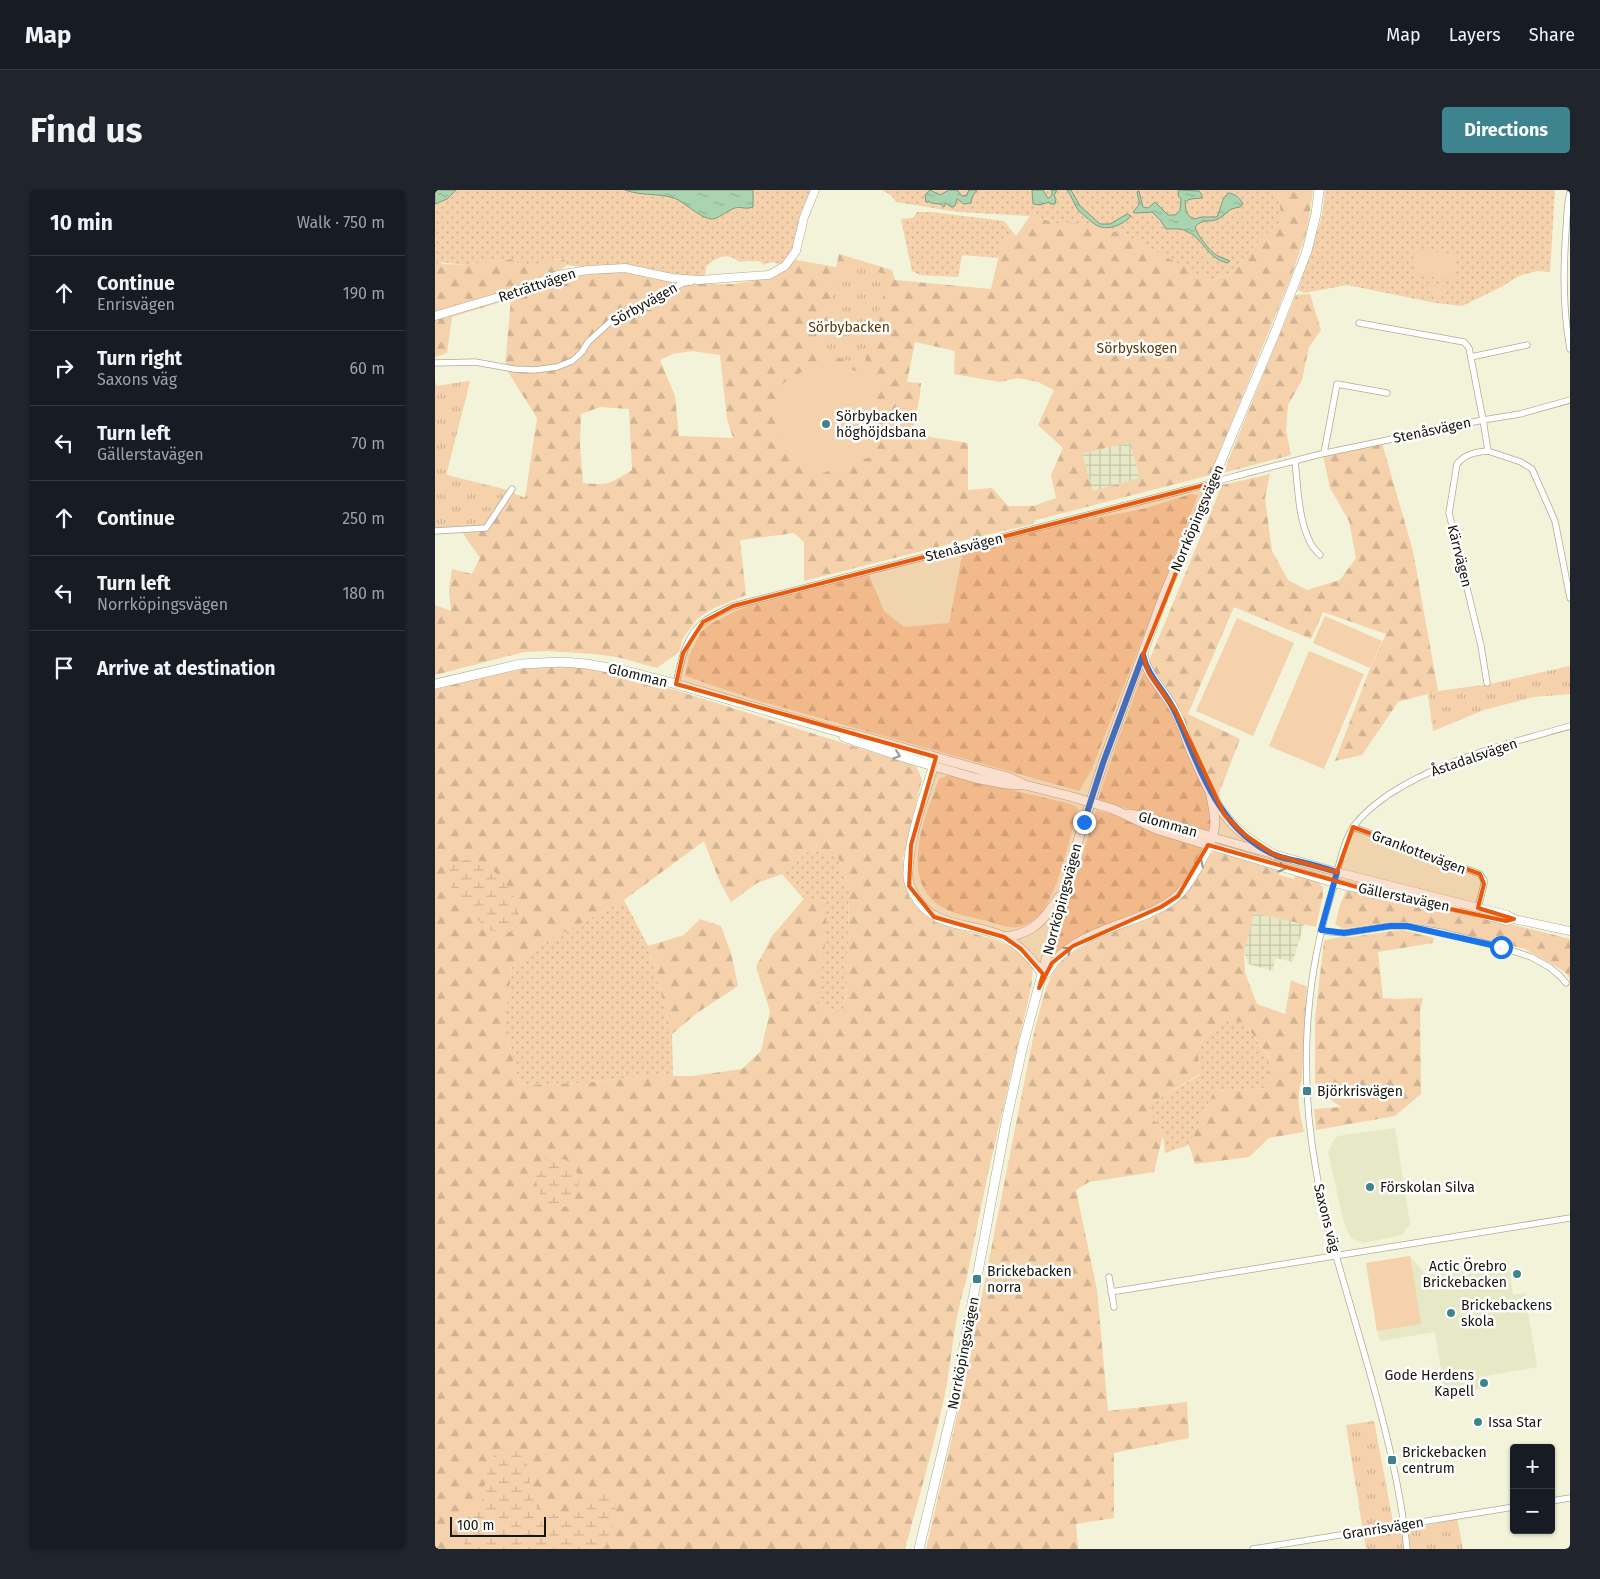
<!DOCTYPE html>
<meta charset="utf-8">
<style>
:root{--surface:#171b24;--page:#20242c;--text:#f1f3f6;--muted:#9ea1a6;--line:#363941;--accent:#3e848f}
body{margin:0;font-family:"Fira Sans",sans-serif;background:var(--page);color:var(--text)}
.controls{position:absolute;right:15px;bottom:15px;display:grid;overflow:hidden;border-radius:5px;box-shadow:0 1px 4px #0004}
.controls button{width:45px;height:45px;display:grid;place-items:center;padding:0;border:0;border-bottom:1px solid var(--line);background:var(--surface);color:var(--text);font:25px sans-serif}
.scale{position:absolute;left:15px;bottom:12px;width:96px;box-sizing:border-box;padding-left:5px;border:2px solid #16160d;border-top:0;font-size:14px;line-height:18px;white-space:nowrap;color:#16160d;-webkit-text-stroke:4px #fff;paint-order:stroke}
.stop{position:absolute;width:15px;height:15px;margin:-11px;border:4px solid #1a73e8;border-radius:50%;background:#fff}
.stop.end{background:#1a73e8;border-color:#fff;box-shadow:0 1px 5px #0008}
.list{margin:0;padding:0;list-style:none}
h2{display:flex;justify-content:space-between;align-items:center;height:65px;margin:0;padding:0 20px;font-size:21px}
h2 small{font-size:16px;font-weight:400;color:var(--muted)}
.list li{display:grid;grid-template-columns:32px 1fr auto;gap:15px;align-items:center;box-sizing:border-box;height:75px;padding:0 20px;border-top:1px solid var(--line)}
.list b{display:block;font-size:19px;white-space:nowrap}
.list p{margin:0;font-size:16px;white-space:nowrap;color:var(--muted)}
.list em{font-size:16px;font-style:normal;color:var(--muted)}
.icon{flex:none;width:28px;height:28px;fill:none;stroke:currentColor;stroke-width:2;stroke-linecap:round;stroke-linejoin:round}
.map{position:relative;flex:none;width:1135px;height:1359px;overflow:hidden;border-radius:5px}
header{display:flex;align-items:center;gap:30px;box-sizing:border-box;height:70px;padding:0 25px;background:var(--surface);border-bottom:1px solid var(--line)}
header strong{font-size:24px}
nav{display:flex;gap:28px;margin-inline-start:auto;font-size:18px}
.intro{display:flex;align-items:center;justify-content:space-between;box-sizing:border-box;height:120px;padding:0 30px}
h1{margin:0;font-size:35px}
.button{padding:12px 22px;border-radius:5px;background:var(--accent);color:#fff;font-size:18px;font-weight:700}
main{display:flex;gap:30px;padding:0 30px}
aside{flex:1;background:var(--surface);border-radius:5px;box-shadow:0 1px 4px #0004}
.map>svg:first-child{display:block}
.built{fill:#e7e8c5}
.industrial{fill:url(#industrial-grid)}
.grass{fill:url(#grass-dots)}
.forest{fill:url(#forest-firs);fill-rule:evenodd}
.wetland{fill:url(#wetland-marsh)}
.park{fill:url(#park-tufts)}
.garden{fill:#f5d1ac}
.water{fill:url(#water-ripples);stroke:#7e9b7e}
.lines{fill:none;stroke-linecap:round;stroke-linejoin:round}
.minor-casing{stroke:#adad94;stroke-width:7}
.tertiary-casing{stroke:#adad94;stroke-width:9}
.secondary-casing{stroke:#adad94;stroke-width:10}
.minor{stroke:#fff;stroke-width:5.5}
.tertiary{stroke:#fff;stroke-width:8}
.secondary{stroke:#fff;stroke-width:9}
.minor-bridge-casing{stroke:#adad94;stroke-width:7;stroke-linecap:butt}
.secondary-bridge-casing{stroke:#adad94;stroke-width:10;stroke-linecap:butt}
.minor-bridge{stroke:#fff;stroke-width:5.5}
.secondary-bridge{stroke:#fff;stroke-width:9}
.oneway{stroke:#969692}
.route{stroke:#1a73e8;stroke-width:6}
.marked{fill:#e8590c;fill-opacity:0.2;stroke:#e8590c;stroke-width:4;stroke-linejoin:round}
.poi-dot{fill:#3e848f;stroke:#fff;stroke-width:2}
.labels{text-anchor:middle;stroke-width:5;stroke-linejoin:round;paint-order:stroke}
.street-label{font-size:14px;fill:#16160d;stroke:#fff}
.park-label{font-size:14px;fill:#5b3807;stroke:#fff}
.poi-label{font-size:14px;fill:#16160d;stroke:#fff;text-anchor:start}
</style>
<header>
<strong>Map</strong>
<nav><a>Map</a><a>Layers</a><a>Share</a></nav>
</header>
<div class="intro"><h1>Find us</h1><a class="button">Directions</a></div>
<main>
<aside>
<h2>10 min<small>Walk · 750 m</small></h2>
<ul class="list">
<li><svg class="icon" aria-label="ahead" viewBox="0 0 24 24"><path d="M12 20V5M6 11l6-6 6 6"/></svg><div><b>Continue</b><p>Enrisvägen</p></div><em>190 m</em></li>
<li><svg class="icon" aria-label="right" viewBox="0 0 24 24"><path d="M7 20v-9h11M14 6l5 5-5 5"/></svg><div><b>Turn right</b><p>Saxons väg</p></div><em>60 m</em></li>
<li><svg class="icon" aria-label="left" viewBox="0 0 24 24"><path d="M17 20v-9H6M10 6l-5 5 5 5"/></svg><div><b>Turn left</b><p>Gällerstavägen</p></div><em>70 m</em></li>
<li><svg class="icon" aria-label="ahead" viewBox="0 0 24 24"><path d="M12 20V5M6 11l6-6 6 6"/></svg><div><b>Continue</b></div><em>250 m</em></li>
<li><svg class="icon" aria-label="left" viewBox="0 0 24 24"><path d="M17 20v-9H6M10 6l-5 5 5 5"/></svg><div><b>Turn left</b><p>Norrköpingsvägen</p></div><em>180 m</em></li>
<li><svg class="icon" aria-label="arrive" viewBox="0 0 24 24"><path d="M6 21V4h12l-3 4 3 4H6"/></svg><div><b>Arrive at destination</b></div></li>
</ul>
</aside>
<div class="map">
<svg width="1135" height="1359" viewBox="0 0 1135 1359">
<defs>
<pattern id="industrial-grid" width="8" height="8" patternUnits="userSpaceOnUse" patternTransform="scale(1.25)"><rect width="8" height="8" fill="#e7e8c5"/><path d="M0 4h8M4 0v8" fill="none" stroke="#c5c6a8"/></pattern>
<pattern id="grass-dots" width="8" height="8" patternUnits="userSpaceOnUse" patternTransform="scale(1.25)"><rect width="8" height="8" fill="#f5d1ac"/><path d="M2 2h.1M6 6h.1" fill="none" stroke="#d1b393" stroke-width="1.8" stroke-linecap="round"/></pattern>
<pattern id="forest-firs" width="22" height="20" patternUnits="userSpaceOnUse" patternTransform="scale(1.25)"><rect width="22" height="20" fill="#f5d1ac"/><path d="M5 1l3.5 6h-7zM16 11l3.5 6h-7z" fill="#d1b393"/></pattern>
<pattern id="wetland-marsh" width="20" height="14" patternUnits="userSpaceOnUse" patternTransform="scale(1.25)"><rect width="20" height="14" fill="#f5d1ac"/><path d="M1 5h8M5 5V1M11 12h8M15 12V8" fill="none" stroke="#d1b393"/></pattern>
<pattern id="park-tufts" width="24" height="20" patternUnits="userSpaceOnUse" patternTransform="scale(1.25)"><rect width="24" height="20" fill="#f5d1ac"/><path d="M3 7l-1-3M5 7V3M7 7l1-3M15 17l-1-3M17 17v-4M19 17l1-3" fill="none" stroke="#d1b393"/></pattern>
<pattern id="water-ripples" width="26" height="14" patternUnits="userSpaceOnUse" patternTransform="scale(1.25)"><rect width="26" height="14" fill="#aad4af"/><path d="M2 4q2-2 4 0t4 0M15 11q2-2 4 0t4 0" fill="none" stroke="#92b595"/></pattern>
</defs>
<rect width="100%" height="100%" fill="#f2f3d8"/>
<g class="built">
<polygon points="960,938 975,1034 967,1045 928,1053 916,1048 909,1033 893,962 899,950 903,946"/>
<polygon points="975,1066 991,1085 1073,1070 1078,1105 1090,1103 1102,1177 1044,1187 1046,1199 1010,1205 1000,1142 945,1151 942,1141 931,1073"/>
</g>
<g class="industrial">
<polygon points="695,252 705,288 658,301 647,264"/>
<polygon points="818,723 869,734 858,772 840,768 838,781 813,774 809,762"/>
</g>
<g class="grass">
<path d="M21,0H376L365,24L362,45L355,67L346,75C340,72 335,71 329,75L324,71C316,72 314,70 305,72C292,62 283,66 271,76L270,87H250L191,75H172L147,77L132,75L130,70L117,69L109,73L89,76L76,69L64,71L55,70L32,75L4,72L0,80V14L12,9Z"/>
<polygon points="447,0 842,0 847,30 827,48 796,83 775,91 690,45 658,34 622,33 595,26 523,22 461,12 456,5"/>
<polygon points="890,0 1120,0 1115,82 1102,81 1084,86 1066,97 1027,116 1001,113 912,95 869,103 863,100 887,26"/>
<polygon points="482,22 496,22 569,31 581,46 568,48 564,68 527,65 523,87 485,85 477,81 466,29 478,28"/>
<polygon points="376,659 403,667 414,698 412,795 408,823 382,814 391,709 369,709 347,684"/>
<polygon points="189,710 213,756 237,844 238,886 206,886 150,893 85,895 69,836 77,777 109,753"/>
<polygon points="790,829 809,833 835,869 832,898 779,901 754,955 730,963 728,945 711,916 765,885 762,855"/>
</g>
<g class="forest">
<path d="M842,0H878L874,29L870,47L854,92L775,285L601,330L598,334L534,349L369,391V352L359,343L305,350L311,405L277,419L262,429L248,448L244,462L222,478L182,467L159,464L112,461L89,462L0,485V415L16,421L14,400L17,379L37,384L45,368L25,339L7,335L0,192L2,196L35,191L11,285L72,300L90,308L102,228L70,177L76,109L17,127L12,163L0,167V129L80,105L115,93L169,80H191L270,94H298L328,89L361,70L401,77L404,64L457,80L460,90L556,99L568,48L581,46L595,26L622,33L658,34L690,45L776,91L796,83L827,48L847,30ZM480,152L520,161L519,184L565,192L583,188L603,192L619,200L603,235L628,258L616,285L621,308L598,316H573L557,298L533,300V253L477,244L485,205L486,193L472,192ZM257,161L285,165L292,229L298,248L244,246L240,206L225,170L238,164ZM165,217L194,219L197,280C176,293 174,296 148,293L145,255L146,224ZM695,252L705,288L658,301L647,264Z"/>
<polygon points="76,69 89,76 108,73 117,69 130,70 132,75 121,83 85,97 0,124 0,80 3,72 9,74 32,75 55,70 64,71"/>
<polygon points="875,104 886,140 874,157 867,190 853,215 851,240 856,265 788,283 861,105"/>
<polygon points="947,253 978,361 1003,501 963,512 927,565 900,571 934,481 951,444 888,422 876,449 799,417 753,524 805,549 781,611 737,511 712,476 787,295 835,284 830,308 837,361 853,390 872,400 905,390 921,368 914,331 895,298 888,266"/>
<polygon points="756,304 763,305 656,581 644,601 324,511 250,486 254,466 266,442 275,434 303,420 314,416 434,385 449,421 469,437 514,433 528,361 583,346 639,332 708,319"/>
<path d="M126,476L167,480L240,500L481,576L487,589L468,668L471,695L474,707L485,721L501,733L561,750L586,762L598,777L596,798L552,988L531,1091C519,1127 517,1167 510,1204C499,1256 484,1307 470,1359H0V497L36,487L95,477ZM269,651L284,690L296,712L322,693L347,684L376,659L403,667L414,698L412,795L408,823L382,814L391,747V708L369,709L337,746L321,777L335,821L326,861L307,879L257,886H206L150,893L85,895L69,836L77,777L109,753L189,710Z"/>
<polygon points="708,483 712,487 738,524 772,606 776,624 775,637 773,642 663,610 682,553"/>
<path d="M514,585L636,614L643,618C636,644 622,710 602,727C584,743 572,737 552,731C536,727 516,724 502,714C464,684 491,625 504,589Z"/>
<path d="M661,620L679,625L727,644L767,656V661C752,684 747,700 723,715L633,755L618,764Z"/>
<path d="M778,662H787L845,681L844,685L859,689L861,685L881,690L888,697V705L881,737L819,723L809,762L810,783L822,814L850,824L856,790L872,797L867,890C860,908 865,923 869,942L834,948L814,967L760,974L754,955L779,901L832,898L835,868L809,833L790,829L762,855L765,884L711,916L728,945L719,982L654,992L641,1000L662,1100L673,1221L752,1212L754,1248L679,1263V1328L641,1334L643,1359H491L529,1196L600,838C606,818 610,794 622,776C637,755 701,733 727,722C747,711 753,702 765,682C769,675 771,667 778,662Z"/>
<polygon points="911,701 919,701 1034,724 1135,749 1135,792 1133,785 1127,780 1090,759 975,732 954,732 908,739 900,734 905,715"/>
<polygon points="265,729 286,736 296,763 303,796 262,823 237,844 213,756 249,745"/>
<path d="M968,740L999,748L998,753L943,762L948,808L964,809L988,808L985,820L986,904L960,926L881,940L879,919L906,917L892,907L880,893V829L889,751C900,746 911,748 924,746C939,744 953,741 968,740Z"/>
</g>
<g class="wetland">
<path d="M27,670C30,670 35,669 39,670C63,676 99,720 77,742L56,741L40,728L35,718L13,694L11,687L17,675Z"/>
<path d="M118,965C145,970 152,998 133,1017L113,1016C99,999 93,974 118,965Z"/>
<path d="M69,1258H80C84,1263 90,1268 92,1274C94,1280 94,1288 95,1294C99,1325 111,1326 139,1323L154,1306L172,1298L181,1306C181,1323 177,1343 169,1359H27L36,1331L46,1312L53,1279L59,1266Z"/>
</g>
<g class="park">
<polygon points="407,73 454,85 429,175 383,162"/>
<polygon points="996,95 1010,97 1008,106 995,103"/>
<polygon points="35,191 11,285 72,300 61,317 35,338 0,340 0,192 2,196"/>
<polygon points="1135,476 1135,504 1099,507 1049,520 998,541 993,504 1003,501 1055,494"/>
<polygon points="939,1231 960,1342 1022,1329 1028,1359 931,1359 911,1235"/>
</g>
<g class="garden">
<polygon points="981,60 1022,64 1020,89 978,85"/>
<polygon points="386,170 436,186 440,227 438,266 385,284 342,242 344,196"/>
<polygon points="890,426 947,451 935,478 878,453"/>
<polygon points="802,428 859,453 818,546 761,521"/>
<polygon points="874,461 929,484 889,579 834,556"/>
<polygon points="975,1066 986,1134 942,1141 931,1073"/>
</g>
<g class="water">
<polygon points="0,0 21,0 12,9 0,14"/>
<path d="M190,0H318V17C310,20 307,16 300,18C293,20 282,30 276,29C263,27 250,12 239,8C223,3 206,6 190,0Z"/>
<polygon points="495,0 505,5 514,0 522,0 527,6 532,5 534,0 542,0 537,7 536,13 529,14 522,9 520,16 516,17 511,13 509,17 506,14 496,13 494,11 491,12 490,5"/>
<polygon points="597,0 608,0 612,7 614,8 617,5 617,0 622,0 619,5 621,9 620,14 615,14 614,12 605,15 598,14"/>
<path d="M632,0H636L645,16L665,34H675L692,24L696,26C689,34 674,41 663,36C658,34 649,25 644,21C639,15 637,6 632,0Z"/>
<path d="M744,0L764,1L767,5V8L756,9L750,11C751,20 750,25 759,29L767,27H782C786,19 786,8 794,3C800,4 805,8 808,14L805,17C791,19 794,23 783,29C775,33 767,28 760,37C763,46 774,61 783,66C787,68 791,69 795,71L792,73C771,68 768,47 751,41C745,38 737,39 731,39L726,31L717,22L700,23L698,22C707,12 704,14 702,2L704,1L708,17L713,18L720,12L733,25H740L745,21L746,9L743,6Z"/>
</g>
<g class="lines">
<g class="minor-casing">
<g id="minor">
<path d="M1135,3L1133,12C1129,63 1126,109 1135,159"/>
<polyline points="924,133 1029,152 1034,158 1048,230 1053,261 1086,272 1097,279 1120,331 1135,408"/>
<polyline points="1036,167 1092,155"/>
<polyline points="0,173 40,172 79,179 99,180 122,177 137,171 147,162 153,152 174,133 248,93 256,92"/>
<polyline points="889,263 902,194 952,203"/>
<path d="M860,271C863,297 863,328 875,352C877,357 881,361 885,365"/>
<polyline points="801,286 886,264 1048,230 1085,224 1135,210"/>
<polyline points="0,341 51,338 77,299"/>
<path d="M1052,493L1046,456L1014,323L1022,274C1030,264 1041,262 1053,261"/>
<path d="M241,494C246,472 250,445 270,431C278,425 288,421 298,416L754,299"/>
<polyline points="918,637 1045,684 1049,690 1049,694 1043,718"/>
<path d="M902,682C906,667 910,649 919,636C928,623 941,614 953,605C1008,569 1072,554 1135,536"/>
<path d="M900,693C869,785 864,885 881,980C887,1015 896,1049 906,1083C932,1174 962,1265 972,1359"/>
<polyline points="886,741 909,743 955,736 972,736 1005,742 1066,757 1096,767 1114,777 1124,785 1131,793"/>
<polyline points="674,1087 679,1117"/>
<polyline points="676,1102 1135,1028"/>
<polyline points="1116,1311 1135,1308"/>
<polyline points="818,1359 1079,1317"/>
</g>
</g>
<g class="tertiary-casing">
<g id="tertiary">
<polyline points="0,126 77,103 123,85 153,80 190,78 237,88 264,90 334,85 350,76 361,61 369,27 380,0"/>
<polyline points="777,647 902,682 1072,725 1079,729 1135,741"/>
<polyline points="773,655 900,693 950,705 1021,718"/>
<polyline points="1049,725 1071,731 1079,729"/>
</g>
</g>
<g class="secondary-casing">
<g id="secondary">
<path d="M708,465C712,487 730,501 740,521C747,534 751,549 757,563C766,583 776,607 789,624C802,642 821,654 840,665"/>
<polyline points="0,494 86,474 127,472 151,474 191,481 241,494 401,541 422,545 550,581 573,587 590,595"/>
<polyline points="409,547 471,568 540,588 571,594 590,595 634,606"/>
<path d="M501,567C491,604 474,644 473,682C472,690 475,697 479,704C498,741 538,731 569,747C585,755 597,769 608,784"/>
<polyline points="678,619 721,639 773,655"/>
<polyline points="694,624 706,626 777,647"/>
<path d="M569,747C598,744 609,730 624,707"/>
<path d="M611,784C630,748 679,738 714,723C724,718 735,714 743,705C752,697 757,687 763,677C770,664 780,646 780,631C779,621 777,610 775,600"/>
<polyline points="484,1359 517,1221 571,932 588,855 643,651 668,573 729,405 838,148 872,61 881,24 884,0"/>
</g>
</g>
<use href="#minor" class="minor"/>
<use href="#tertiary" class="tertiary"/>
<use href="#secondary" class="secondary"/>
<g class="minor-bridge-casing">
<polyline id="minor-bridge" points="754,299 801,286"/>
</g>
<g class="secondary-bridge-casing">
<polyline id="secondary-bridge" points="634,606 678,619"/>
</g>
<use href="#minor-bridge" class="minor-bridge"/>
<use href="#secondary-bridge" class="secondary-bridge"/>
</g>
<defs><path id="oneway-chevron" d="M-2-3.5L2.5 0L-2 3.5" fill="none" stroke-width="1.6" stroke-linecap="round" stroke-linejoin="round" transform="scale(1.25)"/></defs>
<g class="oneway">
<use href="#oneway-chevron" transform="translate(462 565) rotate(18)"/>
<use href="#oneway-chevron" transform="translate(765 673) rotate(-63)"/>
<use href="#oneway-chevron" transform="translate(847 678) rotate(16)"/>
<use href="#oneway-chevron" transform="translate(633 760) rotate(-34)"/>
</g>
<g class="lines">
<path class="route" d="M649,632L668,573L708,465C713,488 732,502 741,524C764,575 783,641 840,665C846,668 854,669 862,671C875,674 889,678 902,682L886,740L909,743L955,736H972L1066,757"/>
</g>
<path class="marked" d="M777,293L708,465L714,483L741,521L789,624L810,645L840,665L902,682L918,637L1045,684L1049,694L1043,718L1079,729L1071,731L950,705L773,655L743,706L726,717L638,756L617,773L604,798L608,784L586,759L569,747L499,727L474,696L476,655L501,567L241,494L248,463L268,432L298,416Z"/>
<g class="poi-dot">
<circle cx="391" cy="234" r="5"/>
<rect x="867" y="896" width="10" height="10" rx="2.5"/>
<circle cx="935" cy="997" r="5"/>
<circle cx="1082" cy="1084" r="5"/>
<rect x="537" y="1084" width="10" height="10" rx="2.5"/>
<circle cx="1016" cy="1123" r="5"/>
<circle cx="1049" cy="1193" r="5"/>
<circle cx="1043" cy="1232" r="5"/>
<rect x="952" y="1265" width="10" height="10" rx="2.5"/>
</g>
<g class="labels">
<g class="street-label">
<text transform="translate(102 95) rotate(-18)" y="5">Reträttvägen</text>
<text transform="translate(209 114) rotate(-29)" y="5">Sörbyvägen</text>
<text transform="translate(997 240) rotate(-12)" y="5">Stenåsvägen</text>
<text transform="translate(762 328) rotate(-67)" y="5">Norrköpingsvägen</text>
<text transform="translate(529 357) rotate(-14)" y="5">Stenåsvägen</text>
<text transform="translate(1025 366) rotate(76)" y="5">Kärrvägen</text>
<text transform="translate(203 485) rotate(14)" y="5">Glomman</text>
<text transform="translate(1039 567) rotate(-19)" y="5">Åstadalsvägen</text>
<text transform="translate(733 634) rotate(16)" y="5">Glomman</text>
<text transform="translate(984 662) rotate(21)" y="5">Grankottevägen</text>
<text transform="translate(969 707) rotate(12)" y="5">Gällerstavägen</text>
<text transform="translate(627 709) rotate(-75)" y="5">Norrköpingsvägen</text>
<text transform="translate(892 1028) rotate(76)" y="5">Saxons väg</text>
<text transform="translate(528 1163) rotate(-79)" y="5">Norrköpingsvägen</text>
<text transform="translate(948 1338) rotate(-9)" y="5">Granrisvägen</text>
</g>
<g class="park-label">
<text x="414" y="142">Sörbybacken</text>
<text x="702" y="163">Sörbyskogen</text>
</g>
<g class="poi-label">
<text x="401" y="231">Sörbybacken<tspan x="401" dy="16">höghöjdsbana</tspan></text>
<text x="882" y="906">Björkrisvägen</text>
<text x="945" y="1002">Förskolan Silva</text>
<text x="1072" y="1081" text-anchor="end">Actic Örebro<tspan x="1072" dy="16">Brickebacken</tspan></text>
<text x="552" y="1086">Brickebacken<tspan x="552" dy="16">norra</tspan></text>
<text x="1026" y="1120">Brickebackens<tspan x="1026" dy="16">skola</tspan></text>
<text x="1039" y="1190" text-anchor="end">Gode Herdens<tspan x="1039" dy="16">Kapell</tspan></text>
<text x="1053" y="1237">Issa Star</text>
<text x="967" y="1267">Brickebacken<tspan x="967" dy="16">centrum</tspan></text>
</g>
</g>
</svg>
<div class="controls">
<button>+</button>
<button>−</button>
</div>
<div class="scale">100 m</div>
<div class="stop" style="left:1066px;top:757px"></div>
<div class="stop end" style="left:649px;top:632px"></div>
</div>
</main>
